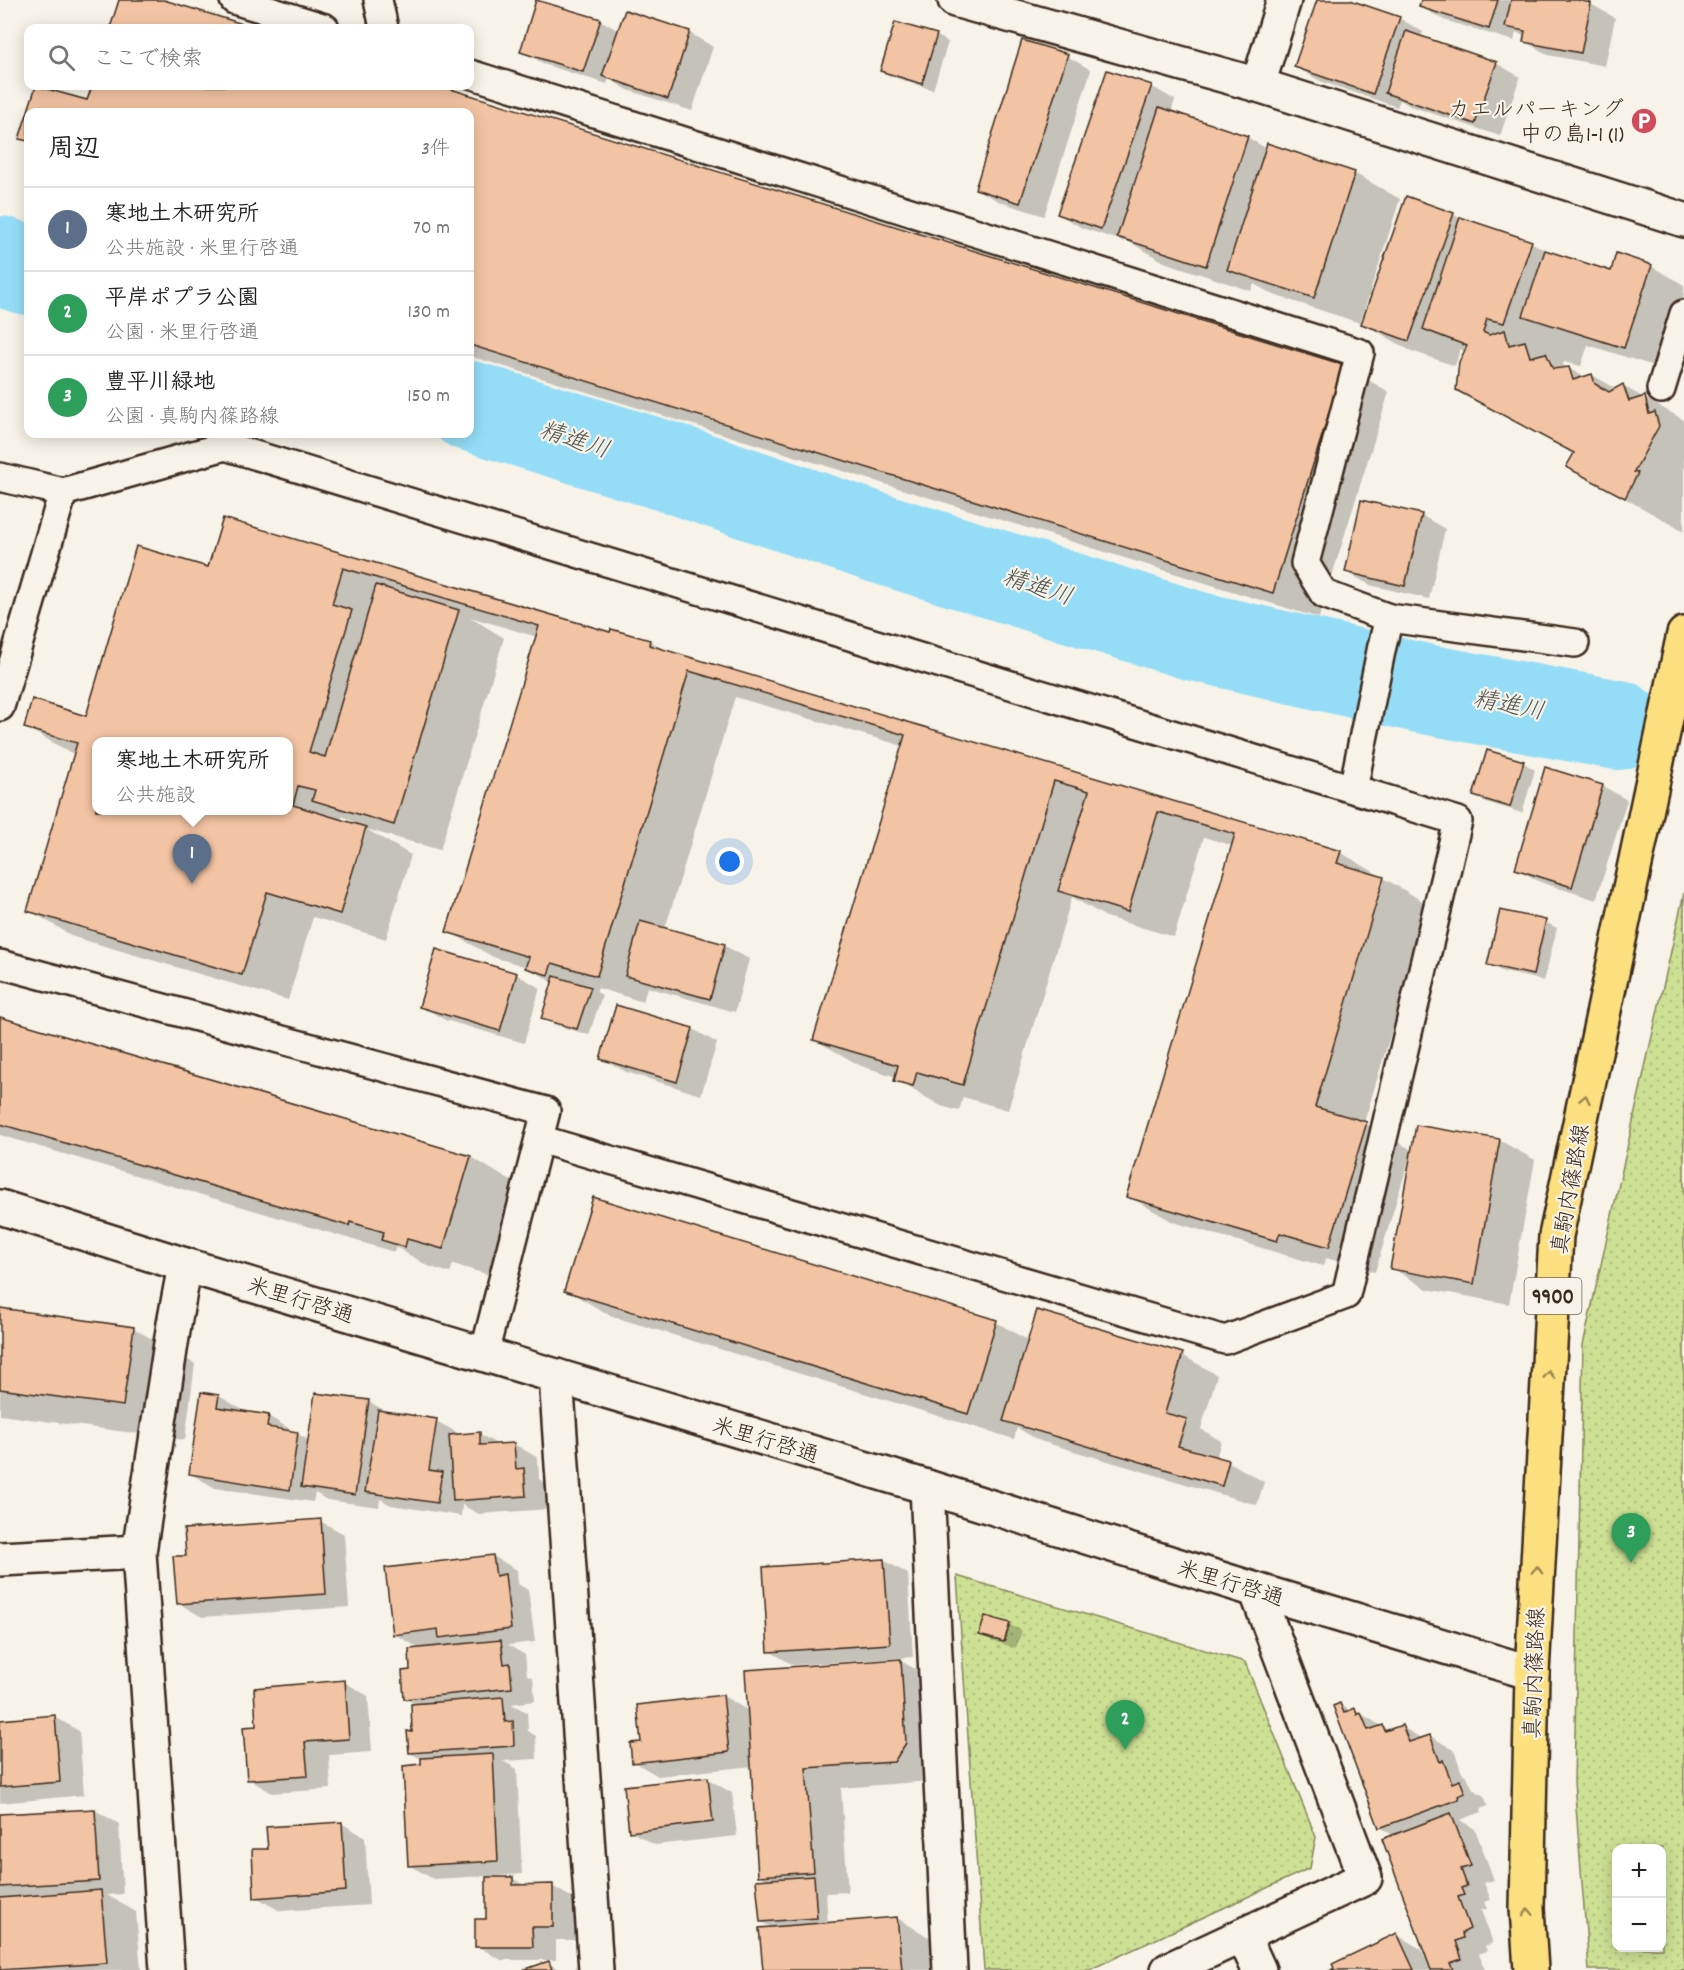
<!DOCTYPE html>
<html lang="ja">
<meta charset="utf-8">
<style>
:root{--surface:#fff;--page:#f2f2f2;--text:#222;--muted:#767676;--line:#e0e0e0;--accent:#d1495b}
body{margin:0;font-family:Dekko,"Klee One",sans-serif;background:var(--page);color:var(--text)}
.controls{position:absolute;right:18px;bottom:18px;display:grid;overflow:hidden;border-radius:12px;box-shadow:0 3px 15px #0003}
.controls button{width:54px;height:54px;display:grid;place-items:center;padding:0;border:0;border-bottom:2px solid var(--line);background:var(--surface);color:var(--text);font:30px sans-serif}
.you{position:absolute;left:730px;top:862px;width:21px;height:21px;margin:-15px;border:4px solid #fff;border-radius:50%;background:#1a73e8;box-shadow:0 0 0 9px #1a73e833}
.badge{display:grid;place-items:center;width:39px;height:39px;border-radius:50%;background:var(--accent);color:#fff;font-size:20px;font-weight:700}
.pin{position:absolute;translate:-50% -50px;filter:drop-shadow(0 2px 3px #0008)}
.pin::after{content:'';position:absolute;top:32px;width:21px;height:18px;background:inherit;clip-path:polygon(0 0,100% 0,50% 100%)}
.popup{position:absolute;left:92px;top:737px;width:201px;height:78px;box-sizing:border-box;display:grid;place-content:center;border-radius:12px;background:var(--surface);filter:drop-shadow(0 2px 4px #0005);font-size:20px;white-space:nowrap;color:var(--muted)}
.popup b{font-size:22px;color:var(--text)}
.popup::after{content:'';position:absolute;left:50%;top:100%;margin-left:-12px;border:12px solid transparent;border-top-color:var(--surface)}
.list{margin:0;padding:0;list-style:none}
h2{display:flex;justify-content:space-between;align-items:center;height:78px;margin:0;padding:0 24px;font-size:26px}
h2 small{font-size:20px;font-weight:400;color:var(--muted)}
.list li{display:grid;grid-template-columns:39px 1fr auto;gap:18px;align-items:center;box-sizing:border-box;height:84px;padding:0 24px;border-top:2px solid var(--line)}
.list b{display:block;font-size:22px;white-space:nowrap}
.list p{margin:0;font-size:20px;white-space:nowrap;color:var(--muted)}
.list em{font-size:20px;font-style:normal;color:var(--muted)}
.icon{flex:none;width:33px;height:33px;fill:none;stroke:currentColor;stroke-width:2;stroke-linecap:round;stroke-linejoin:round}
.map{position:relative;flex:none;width:1684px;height:1970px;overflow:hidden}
.search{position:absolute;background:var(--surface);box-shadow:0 3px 15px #0003;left:24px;top:24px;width:450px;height:66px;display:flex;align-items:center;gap:15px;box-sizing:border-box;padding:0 21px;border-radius:12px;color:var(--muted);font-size:22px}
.panel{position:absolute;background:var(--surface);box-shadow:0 3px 15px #0003;left:24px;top:108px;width:450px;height:330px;border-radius:12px}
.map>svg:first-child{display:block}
.park{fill:url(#park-dots);stroke:#848559;stroke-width:1.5;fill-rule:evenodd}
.shadow{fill:#0003;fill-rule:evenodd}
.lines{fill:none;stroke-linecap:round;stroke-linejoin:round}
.river{stroke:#95ddf7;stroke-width:90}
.building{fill:#f3c4a3;stroke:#3b2a1e;stroke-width:1.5;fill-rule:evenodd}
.lane-casing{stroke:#3b2a1e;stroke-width:32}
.street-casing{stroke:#3b2a1e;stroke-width:38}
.secondary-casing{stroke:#3b2a1e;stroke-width:38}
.primary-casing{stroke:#3b2a1e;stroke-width:38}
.lane{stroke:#f7f3e8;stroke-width:27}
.street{stroke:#f7f3e8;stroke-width:33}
.secondary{stroke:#f7f3e8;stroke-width:33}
.primary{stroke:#fce080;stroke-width:33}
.oneway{stroke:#9c854f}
.labels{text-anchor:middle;stroke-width:4.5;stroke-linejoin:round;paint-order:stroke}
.shield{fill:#f7f3e8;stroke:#73665b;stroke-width:1.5}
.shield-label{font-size:21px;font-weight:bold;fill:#3b2a1e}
.poi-label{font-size:22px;fill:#3b2a1e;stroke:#f7f3e8;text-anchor:end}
.street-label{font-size:22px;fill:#3b2a1e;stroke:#f7f3e8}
.water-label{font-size:24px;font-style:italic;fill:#525754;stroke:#f7f3e8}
</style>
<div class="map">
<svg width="1684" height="1970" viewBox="0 0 1684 1970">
<defs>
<pattern id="park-dots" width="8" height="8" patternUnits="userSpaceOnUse" patternTransform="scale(1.5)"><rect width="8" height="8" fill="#cde094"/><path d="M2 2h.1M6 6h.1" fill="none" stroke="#b1c07f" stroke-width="1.8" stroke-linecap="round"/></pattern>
</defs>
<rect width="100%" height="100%" fill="#f7f3e8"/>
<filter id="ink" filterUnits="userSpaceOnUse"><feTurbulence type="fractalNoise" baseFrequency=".0167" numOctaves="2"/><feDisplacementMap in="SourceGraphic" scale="12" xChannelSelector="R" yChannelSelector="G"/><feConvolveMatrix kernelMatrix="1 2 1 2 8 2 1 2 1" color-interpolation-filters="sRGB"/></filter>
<g filter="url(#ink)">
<g class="park">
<path d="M1684,893V1970H1589L1574,1782L1583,1345ZM1616,1848H1662V1948H1616Z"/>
<polygon points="957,1576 1245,1662 1316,1837 1310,1868 1089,1970 984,1970"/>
</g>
<g class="shadow">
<polygon points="121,0 159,0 251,28 112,28"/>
<polygon points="1319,0 1345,0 1399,18 1423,32 1421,37 1496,63 1520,77 1500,136 1410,106 1400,100 1397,107 1320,81 1296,67"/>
<polygon points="1422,0 1570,0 1591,4 1615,18 1605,66 1548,55 1524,41 1525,37 1516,32 1514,41 1444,20 1420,6"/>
<polygon points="626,12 690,33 713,47 692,111 628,90 609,79 607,84 546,65 522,51 600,20 619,31"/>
<polygon points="936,35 948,42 933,90 893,77 881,71"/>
<polygon points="1067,56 1091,70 1044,216 1000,202 976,189"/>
<polygon points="37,86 88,101 94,86 436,86 1344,366 1389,392 1319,618 470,356 470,112 29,112"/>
<polygon points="1151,86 1175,100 1171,112 1247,137 1267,149 1354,173 1400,199 1360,323 1274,295 1254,284 1251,291 1164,262 1126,240 1125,242 1082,228 1058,214"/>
<polygon points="1453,214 1461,219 1531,242 1553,255 1612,273 1651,266 1684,285 1684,294 1660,368 1588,345 1581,366 1564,362 1563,365 1586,378 1592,375 1617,389 1623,386 1684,420 1684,531 1568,467 1575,455 1458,389 1465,352 1460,349 1455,366 1409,350 1363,323"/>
<polygon points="1421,515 1445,529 1429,599 1370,585 1346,572"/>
<path d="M224,520L611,634L650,641L669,653L1340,852L1429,905L1364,1123L1412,1150L1499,1140L1535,1160L1509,1304L1427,1289L1392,1268L1411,1159H1409L1375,1272L1326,1258L1323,1266L1173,1222L1128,1196L1233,846L1204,837L1174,937L1106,917L1072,897L1008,1110L963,1097L959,1111L941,1106L896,1080L897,1077L861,1066L815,1040L903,746L735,697L665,929L725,946L749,959L735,1012L647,987L643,1002L598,988L596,992L602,995L589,1035L555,1025L543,1018L554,983L527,967L493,957L448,931L537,637L470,617L504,638L440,850L366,829L411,855L386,939L313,917L288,1000L74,937L29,910L75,755L25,727L87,717L209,569ZM96,742H288V810H96ZM343,816L358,825L341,821Z"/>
<polygon points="1488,751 1524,763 1535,770 1522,813 1486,802 1474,796"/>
<polygon points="1603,786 1627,800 1596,900 1540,882 1516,868"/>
<polygon points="1545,922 1557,928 1544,981 1501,971 1489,964"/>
<polygon points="516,974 540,988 524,1043 445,1020 421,1006"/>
<polygon points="0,1019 471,1157 516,1184 489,1275 453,1264 450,1273 428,1266 396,1247 394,1252 0,1135"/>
<polygon points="693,1029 717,1043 701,1095 626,1072 602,1058"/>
<polygon points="566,1290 996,1322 1029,1341 1182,1355 1217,1375 1201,1429 1221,1441 1216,1458 1229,1462 1264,1482 1257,1505 1040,1441 1017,1428 1014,1439 611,1316"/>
<polygon points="0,1310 133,1328 195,1364 185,1440 0,1415"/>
<polygon points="203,1394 219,1396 243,1410 243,1412 268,1416 292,1430 292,1433 298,1434 310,1441 368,1401 389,1413 436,1421 462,1435 479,1434 499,1445 514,1444 538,1458 539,1479 547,1484 549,1509 479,1514 462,1505 461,1516 391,1505 380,1499 379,1507 327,1500 315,1493 313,1502 215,1488 191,1474"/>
<polygon points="320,1521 344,1534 349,1607 202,1617 178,1603 188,1557"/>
<polygon points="493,1556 517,1570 518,1584 528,1590 535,1642 508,1645 525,1655 527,1675 533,1678 535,1701 511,1704 527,1712 528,1731 536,1736 537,1759 503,1761 517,1769 522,1874 494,1876 494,1879 512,1878 527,1887 552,1886 576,1900 576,1940 556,1940 556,1960 501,1960 477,1946 488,1920 487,1876 433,1879 409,1865 423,1760 410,1753 417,1705 405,1698 412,1671 421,1649 394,1634"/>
<polygon points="884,1560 908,1574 913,1657 793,1665 769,1651"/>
<polygon points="986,1617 1010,1625 1022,1631 1016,1648 992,1641 981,1634"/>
<polygon points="901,1661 936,1681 930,1781 841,1788 848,1892 826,1893 828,1924 897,1918 932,1939 935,1970 764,1970 773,1928 761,1922 769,1881 760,1875 753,1766 658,1776 634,1762 643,1744 723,1696 749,1711"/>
<polygon points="344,1682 368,1696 372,1752 329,1755 331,1789 272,1793 248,1779 258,1727"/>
<polygon points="1339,1704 1351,1711 1355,1710 1390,1731 1402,1727 1423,1739 1430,1736 1454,1750 1462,1773 1467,1776 1473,1789 1484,1796 1488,1806 1481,1809 1482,1812 1460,1820 1475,1829 1494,1880 1484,1883 1491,1900 1484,1902 1487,1909 1481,1910 1493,1943 1485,1946 1487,1951 1479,1954 1485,1970 1334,1970 1397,1935 1421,1949 1425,1957 1427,1956 1394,1836 1380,1827"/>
<polygon points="55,1717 79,1731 84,1795 0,1803 0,1721"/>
<polygon points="708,1779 732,1793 737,1836 655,1845 630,1831"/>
<polygon points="95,1810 119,1824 123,1894 107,1895 136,1912 141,1970 0,1970 0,1816"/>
<polygon points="341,1823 365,1837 369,1905 280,1911 256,1897 269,1850"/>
<polygon points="548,1963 561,1970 527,1970"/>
</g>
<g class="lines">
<g class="river">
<polyline points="0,261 28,270"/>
<polyline points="470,406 672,468 872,536 1195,636 1420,688 1618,725"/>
</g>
</g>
<g class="building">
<polygon points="119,0 164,0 256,28 110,28"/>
<polygon points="536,0 601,19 583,72 520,52"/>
<polygon points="1317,0 1350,0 1400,17 1373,94 1294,67"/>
<polygon points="1421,0 1498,0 1489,29 1419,7"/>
<polygon points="1511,0 1578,0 1591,3 1581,53 1523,42 1525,31 1505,27"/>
<polygon points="625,10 690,31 668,99 602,76"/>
<polygon points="895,22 937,34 922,84 880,71"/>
<polygon points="1406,31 1497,62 1475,124 1385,93"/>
<polygon points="1022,40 1068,54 1020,203 975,189"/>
<polygon points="1107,70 1152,85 1101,229 1057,214"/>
<polygon points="36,86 87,100 92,86 441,86 1344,365 1273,593 470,345 470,112 28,112 28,141 19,139"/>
<polygon points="1159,107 1248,136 1206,266 1117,237"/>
<polygon points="1267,143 1355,172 1314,298 1227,270"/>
<polygon points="1406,196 1454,213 1409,341 1361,324"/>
<polygon points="1460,217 1532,241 1504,323 1487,319 1483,332 1489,335 1505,330 1509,345 1525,341 1530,357 1546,353 1553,369 1569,367 1573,380 1592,374 1595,384 1609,392 1623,384 1629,401 1645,396 1649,414 1655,412 1659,426 1634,472 1638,473 1625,498 1566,467 1574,453 1456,390 1459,362 1467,346 1423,329"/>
<polygon points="1545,250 1611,271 1616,253 1652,265 1624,348 1523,316"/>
<polygon points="1361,500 1422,514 1405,586 1345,572"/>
<path d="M223,518L610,632L611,629L650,640L649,645L1341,851L1337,863L1384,877L1315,1107L1367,1122L1329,1247L1280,1233L1277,1241L1126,1197L1235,834L1158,812L1128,912L1058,891L1089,791L1054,781L963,1085L917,1072L913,1086L894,1081L898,1065L813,1040L905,735L689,671L597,976L552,963L548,975L525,968L529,957L446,932L539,626L343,568L332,604L352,610L309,752L325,757L376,585L459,610L394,825L312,800L315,790L298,786L293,805L366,827L340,914L267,892L242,975L27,911L77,743L24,728L32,699L86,716L136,546L208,567ZM96,742H288V810H96Z"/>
<polygon points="1487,750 1524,761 1510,807 1473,796"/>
<polygon points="1545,767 1603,785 1572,887 1515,869"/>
<polygon points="1500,910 1546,920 1533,975 1487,965"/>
<polygon points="640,921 725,944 710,999 625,976"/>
<polygon points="436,949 517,973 500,1031 419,1007"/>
<polygon points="554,976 591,987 577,1029 541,1019"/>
<polygon points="616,1005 693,1028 677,1082 600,1059"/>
<polygon points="0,1017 471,1156 443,1249 407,1239 405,1247 381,1240 384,1232 350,1222 349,1226 0,1124"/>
<polygon points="1416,1125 1500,1139 1474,1284 1390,1269"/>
<polygon points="593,1197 997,1320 968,1414 564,1291"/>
<polygon points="0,1308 134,1327 123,1406 0,1389"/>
<polygon points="1037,1310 1183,1353 1165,1413 1187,1419 1178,1446 1229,1460 1222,1486 1003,1421"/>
<polygon points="201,1392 219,1395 217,1407 269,1415 267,1427 298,1432 290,1490 189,1474"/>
<polygon points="315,1393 369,1400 355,1495 301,1487"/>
<polygon points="378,1410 437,1419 429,1470 442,1472 437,1503 365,1492"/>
<polygon points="480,1432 480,1445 514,1443 516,1469 524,1468 526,1496 453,1501 449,1435"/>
<polygon points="321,1519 326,1594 177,1604 173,1556 186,1556 184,1529"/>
<polygon points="493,1555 496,1576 505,1574 511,1629 439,1638 438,1629 393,1635 385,1568"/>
<polygon points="884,1559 890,1644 768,1652 763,1567"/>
<polygon points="985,1616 1010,1623 1004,1642 979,1635"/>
<polygon points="501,1640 504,1664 510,1663 512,1688 404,1699 402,1671 410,1670 409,1649"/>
<polygon points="901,1659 906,1743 894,1762 806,1768 814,1872 758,1876 745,1670"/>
<polygon points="345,1680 349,1739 305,1742 308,1776 247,1780 243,1727 256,1726 254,1688"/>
<polygon points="723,1695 729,1752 632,1763 630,1743 641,1742 637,1705"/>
<polygon points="503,1697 505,1722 513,1721 514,1746 409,1753 407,1731 412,1732 411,1704"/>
<polygon points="1340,1703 1344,1713 1355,1708 1357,1715 1361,1713 1368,1730 1383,1725 1385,1731 1402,1725 1409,1742 1430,1735 1440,1762 1443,1760 1452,1783 1460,1780 1465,1793 1458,1796 1459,1799 1379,1828 1333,1706"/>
<polygon points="55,1715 60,1782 0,1787 0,1720"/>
<polygon points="493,1754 498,1861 408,1866 403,1766 421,1764 421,1758"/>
<polygon points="708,1777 713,1822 629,1832 624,1786"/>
<polygon points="95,1809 99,1881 0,1887 0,1814"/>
<polygon points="1451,1813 1471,1866 1461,1869 1467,1886 1461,1888 1464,1895 1458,1897 1470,1929 1462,1933 1463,1938 1456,1941 1462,1959 1450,1963 1453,1970 1431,1970 1382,1839"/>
<polygon points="342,1822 346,1891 254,1898 252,1849 268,1849 266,1827"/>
<polygon points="814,1876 817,1918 760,1922 756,1880"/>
<polygon points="486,1877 513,1877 513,1885 553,1884 553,1927 532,1927 533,1947 475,1947 475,1919 486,1919"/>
<polygon points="101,1890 107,1963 0,1970 0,1898"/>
<polygon points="897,1917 902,1970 763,1970 759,1928"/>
<polygon points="1397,1933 1414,1970 1331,1970 1334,1968 1332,1964"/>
<polygon points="549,1961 552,1970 523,1970"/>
</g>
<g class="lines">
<g class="lane-casing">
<g id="lane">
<polyline points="234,0 325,28"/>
<polyline points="378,0 384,28"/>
<polyline points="470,74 1360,353 1305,563 1324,594 1389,618"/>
<polyline points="1661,389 1684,314"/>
<polyline points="0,477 63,492 225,446 1458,821 1346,1295 1225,1340 539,1139"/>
<polyline points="0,707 63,492"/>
<polyline points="1353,789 1382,646 1389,618 1575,643"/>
<polyline points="0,964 546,1111 484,1354"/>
</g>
</g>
<g class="street-casing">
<g id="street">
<polyline points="955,0 1258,85 1684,220"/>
<polyline points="1258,85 1284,0"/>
<polyline points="556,1376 596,1970"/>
<polyline points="927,1487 950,1970"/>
<polyline points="0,1559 139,1552"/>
<polyline points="1243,1935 1259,1970"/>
<polyline points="167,1970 139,1552 174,1324 185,1265"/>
<polyline points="1168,1970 1365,1878 1256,1590"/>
</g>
</g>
<g class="secondary-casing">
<polyline id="secondary" points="0,1207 185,1265 927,1487 1256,1590 1532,1673"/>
</g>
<g class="primary-casing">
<polyline id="primary" points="1531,1970 1527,1908 1532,1673 1556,1236 1684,634"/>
</g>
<use href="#lane" class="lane"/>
<use href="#street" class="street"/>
<use href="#secondary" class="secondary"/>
<use href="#primary" class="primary"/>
</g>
<defs><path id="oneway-chevron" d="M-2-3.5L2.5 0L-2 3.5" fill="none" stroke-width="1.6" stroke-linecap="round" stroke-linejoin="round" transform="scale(1.5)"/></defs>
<g class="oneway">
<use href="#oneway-chevron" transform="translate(1585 1099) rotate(-78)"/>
<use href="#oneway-chevron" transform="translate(1549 1375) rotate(-87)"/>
<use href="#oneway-chevron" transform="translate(1537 1570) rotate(-87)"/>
<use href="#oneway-chevron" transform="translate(1528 1912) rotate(-92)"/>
</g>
</g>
<defs>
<g id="parking-disc" transform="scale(1.35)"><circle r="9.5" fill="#d1495b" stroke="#f7f3e8"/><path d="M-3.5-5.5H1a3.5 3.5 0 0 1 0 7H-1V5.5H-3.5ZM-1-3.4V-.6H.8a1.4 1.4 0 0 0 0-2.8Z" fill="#fff"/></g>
</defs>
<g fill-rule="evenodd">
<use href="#parking-disc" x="1644" y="121"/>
</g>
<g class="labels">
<rect class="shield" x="1524.5" y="1278" width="57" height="36" rx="4.5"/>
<g class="shield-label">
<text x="1553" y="1303">9900</text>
</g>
<g class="poi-label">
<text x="1624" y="116">カエルパーキング<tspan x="1624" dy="25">中の島1-1 (1)</tspan></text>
</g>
<g class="street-label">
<text transform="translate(1569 1189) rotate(-80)" y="8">真駒内篠路線</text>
<text transform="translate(301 1299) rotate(17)" y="8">米里行啓通</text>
<text transform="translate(766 1439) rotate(17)" y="8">米里行啓通</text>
<text transform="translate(1231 1582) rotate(17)" y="8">米里行啓通</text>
<text transform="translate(1533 1673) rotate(-88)" y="8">真駒内篠路線</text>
</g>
<g class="water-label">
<text transform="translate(575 439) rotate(18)" y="8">精進川</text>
<text transform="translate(1038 586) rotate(18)" y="8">精進川</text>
<text transform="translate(1509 704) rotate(11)" y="8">精進川</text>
</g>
</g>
</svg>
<div class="controls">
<button>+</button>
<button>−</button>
</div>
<div class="you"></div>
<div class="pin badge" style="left:192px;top:884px;background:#5c6f8a">1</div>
<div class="popup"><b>寒地土木研究所</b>公共施設</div>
<div class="pin badge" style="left:1125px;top:1750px;background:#2e9e5b">2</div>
<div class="pin badge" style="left:1631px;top:1563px;background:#2e9e5b">3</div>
<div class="search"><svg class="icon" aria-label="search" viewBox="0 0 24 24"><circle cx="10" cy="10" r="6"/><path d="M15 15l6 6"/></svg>ここで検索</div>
<section class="panel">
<h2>周辺<small>3件</small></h2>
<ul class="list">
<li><span class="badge" style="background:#5c6f8a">1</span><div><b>寒地土木研究所</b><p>公共施設 · 米里行啓通</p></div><em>70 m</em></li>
<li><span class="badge" style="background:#2e9e5b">2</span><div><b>平岸ポプラ公園</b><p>公園 · 米里行啓通</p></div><em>130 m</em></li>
<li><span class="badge" style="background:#2e9e5b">3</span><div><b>豊平川緑地</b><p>公園 · 真駒内篠路線</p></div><em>150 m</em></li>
</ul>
</section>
</div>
